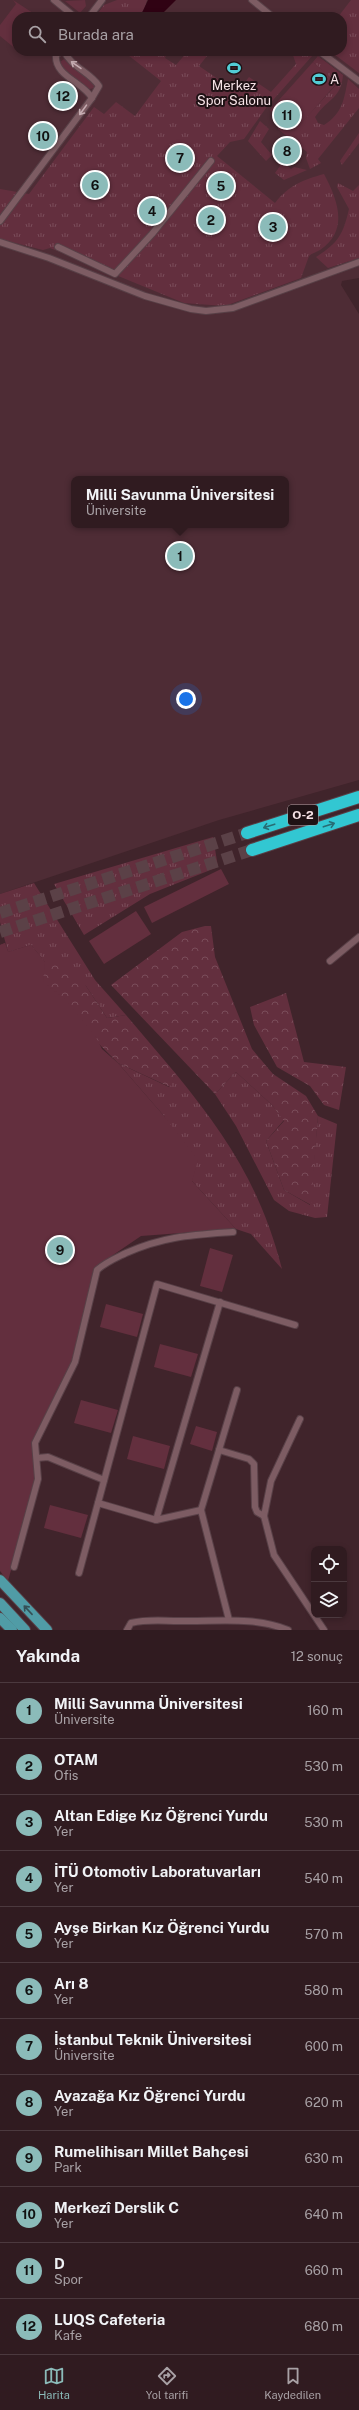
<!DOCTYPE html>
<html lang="tr">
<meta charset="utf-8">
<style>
:root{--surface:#301b20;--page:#382429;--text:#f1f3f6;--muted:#a8a1a5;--line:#4b393e;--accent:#8bbbb9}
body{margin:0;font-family:"Public Sans",sans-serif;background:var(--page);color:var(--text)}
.controls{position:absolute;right:12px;bottom:12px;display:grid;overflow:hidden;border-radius:8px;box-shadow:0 2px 6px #0003}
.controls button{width:36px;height:36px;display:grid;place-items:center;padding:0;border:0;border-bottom:1px solid var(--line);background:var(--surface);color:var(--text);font:20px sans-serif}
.you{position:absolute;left:186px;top:699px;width:14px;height:14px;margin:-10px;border:3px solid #fff;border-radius:50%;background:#1a73e8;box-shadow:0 0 0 6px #1a73e833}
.badge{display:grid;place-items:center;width:26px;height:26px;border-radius:50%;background:var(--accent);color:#111;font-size:13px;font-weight:700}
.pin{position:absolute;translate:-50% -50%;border:2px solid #fff;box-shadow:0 1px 4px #0006}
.popup{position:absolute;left:71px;top:476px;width:218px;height:52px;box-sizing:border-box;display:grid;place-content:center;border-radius:8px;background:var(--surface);filter:drop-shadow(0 1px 3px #0005);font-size:13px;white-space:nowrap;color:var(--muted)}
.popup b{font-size:15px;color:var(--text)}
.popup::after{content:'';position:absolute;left:50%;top:100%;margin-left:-8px;border:8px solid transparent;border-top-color:var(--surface)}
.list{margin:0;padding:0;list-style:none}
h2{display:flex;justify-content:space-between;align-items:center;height:52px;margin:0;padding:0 16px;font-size:17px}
h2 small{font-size:13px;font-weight:400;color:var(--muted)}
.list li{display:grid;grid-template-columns:26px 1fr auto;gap:12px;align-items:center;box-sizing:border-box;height:56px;padding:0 16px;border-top:1px solid var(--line)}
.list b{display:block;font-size:15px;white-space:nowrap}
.list p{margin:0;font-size:13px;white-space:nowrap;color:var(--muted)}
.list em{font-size:13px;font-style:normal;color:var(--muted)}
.icon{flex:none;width:22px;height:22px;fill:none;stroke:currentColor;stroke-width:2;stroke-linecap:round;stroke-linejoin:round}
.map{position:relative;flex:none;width:359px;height:1630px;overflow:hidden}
.search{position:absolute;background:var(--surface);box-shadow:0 2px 6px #0003;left:12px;right:12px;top:12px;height:44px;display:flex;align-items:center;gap:10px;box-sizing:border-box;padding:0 14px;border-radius:16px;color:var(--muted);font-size:15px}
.sheet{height:724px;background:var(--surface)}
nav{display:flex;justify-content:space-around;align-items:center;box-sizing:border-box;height:56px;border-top:1px solid var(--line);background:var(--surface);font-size:11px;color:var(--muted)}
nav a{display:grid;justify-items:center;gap:2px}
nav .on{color:var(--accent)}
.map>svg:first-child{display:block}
.built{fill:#4e2c35;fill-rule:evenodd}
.grass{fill:url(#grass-tufts)}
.forest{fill:url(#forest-crowns)}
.park{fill:#632f3e}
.water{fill:#300213}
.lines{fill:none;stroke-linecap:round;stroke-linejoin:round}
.motorway-tunnel{stroke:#5b4147;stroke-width:12;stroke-dasharray:12 6;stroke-linecap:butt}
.minor-casing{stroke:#584047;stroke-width:8}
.primary-casing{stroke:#584047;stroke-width:12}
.motorway-casing{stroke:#584047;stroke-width:14}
.minor{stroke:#7d5c63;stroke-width:6}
.primary{stroke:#509ca6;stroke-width:10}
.motorway{stroke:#32c7d2;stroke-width:12}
.oneway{stroke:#c6adb2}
.oneway2{stroke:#286c74}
.oneway3{stroke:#355056}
.labels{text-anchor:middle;stroke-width:4;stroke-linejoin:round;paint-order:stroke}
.shield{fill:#1f1215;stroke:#b6a4a8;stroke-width:1}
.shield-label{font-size:12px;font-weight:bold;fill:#f7e3e7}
.poi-label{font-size:13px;fill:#f7e3e7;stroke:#1f1215;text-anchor:start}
</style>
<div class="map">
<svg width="359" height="1630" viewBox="0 0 359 1630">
<defs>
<pattern id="grass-tufts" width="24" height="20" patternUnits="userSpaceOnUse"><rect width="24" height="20" fill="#632f3e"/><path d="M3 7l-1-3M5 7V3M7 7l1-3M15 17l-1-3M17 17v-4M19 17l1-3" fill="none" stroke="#7a4d5a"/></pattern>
<pattern id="forest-crowns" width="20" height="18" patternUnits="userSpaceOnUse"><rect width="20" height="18" fill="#632f3e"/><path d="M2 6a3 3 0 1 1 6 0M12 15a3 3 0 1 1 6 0" fill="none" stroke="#7a4d5a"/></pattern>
</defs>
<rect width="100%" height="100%" fill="#40242b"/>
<path class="built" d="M0,0H359V278L342,281L341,285L359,314V780L219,820L0,894ZM17,17H342V51H17ZM74,479H286V525H74Z"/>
<g class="grass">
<polygon points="117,0 147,0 144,9 138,17 95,17 104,5"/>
<polygon points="351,0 359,0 359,73 330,51 342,51 342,17 338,17"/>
<path d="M123,51H168L165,58L176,65L188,51H211L199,66L237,92L249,77L271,92L296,64L293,55L296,51H306L312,56L266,108L244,139L230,142L217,156L275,203C289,185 303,180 324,174C337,199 350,230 320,250C317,252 312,253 309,256L301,278L225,306L184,303L50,248L43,250L0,239V189L29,194L94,107L104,114L116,102L135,116L161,81Z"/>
<path d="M318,56L343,75C341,99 328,98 315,117L318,123L324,125C343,113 344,99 348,79L359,89V108L318,159L321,163L310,169L306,158L307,152L278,129L279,122L282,121L294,131L337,84L313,62Z"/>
<polygon points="64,59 93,82 95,88 89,89 60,66 59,63"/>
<polygon points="260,121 269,129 261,142 272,155 266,161 248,141"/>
<polygon points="359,133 359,143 342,165 340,161"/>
<polygon points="281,160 291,169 294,167 307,170 284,180 275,173 280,166 278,163"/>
<path d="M338,183L353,191L359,185V258L328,268L316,257C338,243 343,235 349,209L337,187Z"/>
<polygon points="213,837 218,867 150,894 84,935 54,884"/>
<polygon points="34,883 95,980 126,1015 107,1018 86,986 45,962 31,945 8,952 0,922 0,894"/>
<path d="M118,1063L169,1087L176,1074C228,1138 261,1188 282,1269L251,1234L236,1229L192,1181L164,1116Z"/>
<polygon points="236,1072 272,1105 284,1120 266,1141 284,1190 310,1205 318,1116 337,1124 327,1217 315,1218 289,1211 274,1200 236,1126 215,1094"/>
</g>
<g class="forest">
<polygon points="205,926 211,926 215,957 252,1049 273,1074 306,1096 318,1116 311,1205 284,1190 266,1141 284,1121 272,1105 236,1072 215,1094 111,985 182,932"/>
<polygon points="5,943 8,952 31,945 45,962 58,957 86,986 107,1018 126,1015 176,1074 170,1087 118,1063 0,945"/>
<polygon points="286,993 304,1062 346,1067 339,1110 324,1105 310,1086 277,1067 254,1025 250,1007"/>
</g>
<g class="park">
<polygon points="13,0 39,17 17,17 17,50 0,36 0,25 16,4"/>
<polygon points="85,0 86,6 80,13 65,1"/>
<polygon points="313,62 337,83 294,132 270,110"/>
<polygon points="221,869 229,884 152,923 144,907"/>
<polygon points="136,911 151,934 104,964 89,941"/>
<polygon points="5,943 8,952 31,945 45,962 43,982 64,998 96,1037 102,1049 118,1063 164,1116 198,1160 192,1181 236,1229 141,1236 94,1268 72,1364 32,1444 36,1479 8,1581 0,1571 0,945"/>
<polygon points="210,1248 233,1255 222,1292 200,1286"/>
<polygon points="106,1304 143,1314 137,1337 100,1327"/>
<polygon points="160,1344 198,1354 191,1377 154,1367"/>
<polygon points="81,1400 118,1410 111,1433 74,1423"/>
<polygon points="196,1426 217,1432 212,1451 190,1444"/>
<polygon points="133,1436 170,1446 164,1469 127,1459"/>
<polygon points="50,1505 88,1515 81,1538 44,1528"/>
</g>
<polygon class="water" points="148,0 176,0 159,17 140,17"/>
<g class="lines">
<g class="motorway-tunnel">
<polyline points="0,913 247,833"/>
<polyline points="0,932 252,850"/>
</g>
<g class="minor-casing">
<g id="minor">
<polyline points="54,0 75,17"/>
<polyline points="252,0 273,17"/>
<polyline points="89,17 102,0"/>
<path d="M64,51C71,67 90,72 99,86L92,98"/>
<polyline points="319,51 359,81"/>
<path d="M0,221L92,98C83,82 54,76 56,55L62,51"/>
<polyline points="0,242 49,258 145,296 191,309 206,311 233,308 359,262"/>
<polyline points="58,247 115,274 152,234 211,161"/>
<polyline points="330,961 359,937"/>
<polyline points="300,1419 271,1481 264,1516 274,1555 324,1630"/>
<polyline points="219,1450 249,1459 254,1464 255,1507 257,1512 264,1516"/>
<polyline points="37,1458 48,1457 104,1480"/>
<polyline points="201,1510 237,1390"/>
<polyline points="156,1520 220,1302"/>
<path d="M14,1567L38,1479L35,1443L75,1362L97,1270C106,1262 116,1258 126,1253C165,1236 192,1235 233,1232"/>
<polyline points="79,1573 98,1503"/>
<polyline points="229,1620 201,1510 156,1520 98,1503 157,1284 295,1325"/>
<path d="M127,1630L131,1623C148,1619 162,1621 179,1621C216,1622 253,1616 288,1630"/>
</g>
</g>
<g class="primary-casing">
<g id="primary">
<polyline points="0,1580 47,1630"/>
<polyline points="0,1603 25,1630"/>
<polyline points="0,1618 12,1630"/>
</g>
</g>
<g class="motorway-casing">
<g id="motorway">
<polyline points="247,833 359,797"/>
<polyline points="252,850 359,815"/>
</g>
</g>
<use href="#minor" class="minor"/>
<use href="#primary" class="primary"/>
<use href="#motorway" class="motorway"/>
</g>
<defs><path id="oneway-shaft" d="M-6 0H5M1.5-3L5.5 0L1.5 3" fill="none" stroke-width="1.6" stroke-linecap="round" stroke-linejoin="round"/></defs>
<g class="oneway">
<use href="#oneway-shaft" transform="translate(76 65) rotate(-145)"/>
<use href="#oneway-shaft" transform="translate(83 110) rotate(126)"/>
</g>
<g class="oneway2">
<use href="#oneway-shaft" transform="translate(329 825) rotate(-18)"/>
<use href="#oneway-shaft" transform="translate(269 826) rotate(162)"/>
</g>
<use class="oneway3" href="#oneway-shaft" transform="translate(28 1610) rotate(-133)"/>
<defs>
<g id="stadium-bare" transform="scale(1.08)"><path d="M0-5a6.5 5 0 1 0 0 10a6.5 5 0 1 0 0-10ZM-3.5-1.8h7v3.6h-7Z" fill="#52ccd5" stroke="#1f1215" stroke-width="2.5" paint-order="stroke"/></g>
</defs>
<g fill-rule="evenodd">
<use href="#stadium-bare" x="234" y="68"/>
<use href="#stadium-bare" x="319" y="79"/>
</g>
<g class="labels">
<rect class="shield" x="288" y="805" width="30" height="20" rx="3"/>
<g class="shield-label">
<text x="303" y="819">O-2</text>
</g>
<g class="poi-label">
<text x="330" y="84">A</text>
<text x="234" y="90" text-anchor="middle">Merkez<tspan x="234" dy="15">Spor Salonu</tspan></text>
</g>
</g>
</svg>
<div class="controls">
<button><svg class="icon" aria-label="locate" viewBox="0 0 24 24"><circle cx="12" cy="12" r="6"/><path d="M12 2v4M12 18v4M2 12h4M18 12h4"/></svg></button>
<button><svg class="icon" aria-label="layers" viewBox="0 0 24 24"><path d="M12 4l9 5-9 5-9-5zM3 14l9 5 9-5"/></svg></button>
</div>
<div class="you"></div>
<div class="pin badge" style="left:180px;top:556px">1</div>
<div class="popup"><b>Milli Savunma Üniversitesi</b>Üniversite</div>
<div class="pin badge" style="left:211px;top:220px">2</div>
<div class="pin badge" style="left:273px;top:227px">3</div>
<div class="pin badge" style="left:152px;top:211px">4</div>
<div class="pin badge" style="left:221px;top:186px">5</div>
<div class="pin badge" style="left:95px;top:185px">6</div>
<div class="pin badge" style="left:180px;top:158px">7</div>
<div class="pin badge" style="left:287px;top:151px">8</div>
<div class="pin badge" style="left:60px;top:1250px">9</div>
<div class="pin badge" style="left:43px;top:136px">10</div>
<div class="pin badge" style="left:287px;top:115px">11</div>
<div class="pin badge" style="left:63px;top:96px">12</div>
<div class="search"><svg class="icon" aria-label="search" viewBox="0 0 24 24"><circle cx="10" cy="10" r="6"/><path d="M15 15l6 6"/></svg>Burada ara</div>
</div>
<section class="sheet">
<h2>Yakında<small>12 sonuç</small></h2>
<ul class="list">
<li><span class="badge">1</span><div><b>Milli Savunma Üniversitesi</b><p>Üniversite</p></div><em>160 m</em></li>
<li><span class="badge">2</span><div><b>OTAM</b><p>Ofis</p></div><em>530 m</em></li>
<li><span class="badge">3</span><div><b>Altan Edige Kız Öğrenci Yurdu</b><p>Yer</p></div><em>530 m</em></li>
<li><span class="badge">4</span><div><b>İTÜ Otomotiv Laboratuvarları</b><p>Yer</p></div><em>540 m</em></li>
<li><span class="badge">5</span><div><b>Ayşe Birkan Kız Öğrenci Yurdu</b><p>Yer</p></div><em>570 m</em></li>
<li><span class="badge">6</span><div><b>Arı 8</b><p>Yer</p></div><em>580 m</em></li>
<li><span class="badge">7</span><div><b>İstanbul Teknik Üniversitesi</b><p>Üniversite</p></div><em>600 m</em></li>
<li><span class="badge">8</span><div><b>Ayazağa Kız Öğrenci Yurdu</b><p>Yer</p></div><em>620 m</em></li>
<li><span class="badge">9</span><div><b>Rumelihisarı Millet Bahçesi</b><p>Park</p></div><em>630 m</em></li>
<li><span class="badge">10</span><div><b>Merkezî Derslik C</b><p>Yer</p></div><em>640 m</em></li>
<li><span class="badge">11</span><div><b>D</b><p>Spor</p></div><em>660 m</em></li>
<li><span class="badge">12</span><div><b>LUQS Cafeteria</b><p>Kafe</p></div><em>680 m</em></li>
</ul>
</section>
<nav>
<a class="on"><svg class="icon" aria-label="map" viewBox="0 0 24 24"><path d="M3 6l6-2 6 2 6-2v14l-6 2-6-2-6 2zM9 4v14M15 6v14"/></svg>Harita</a>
<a><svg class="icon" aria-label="directions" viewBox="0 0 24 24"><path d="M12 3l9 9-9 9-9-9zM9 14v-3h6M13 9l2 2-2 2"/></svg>Yol tarifi</a>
<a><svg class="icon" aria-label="saved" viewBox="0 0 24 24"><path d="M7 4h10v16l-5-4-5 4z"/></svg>Kaydedilen</a>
</nav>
